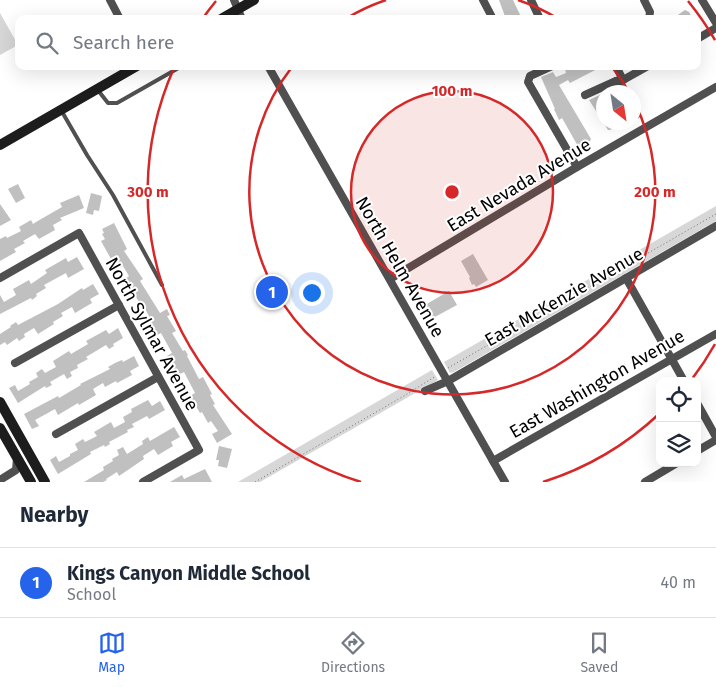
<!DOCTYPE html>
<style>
:root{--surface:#fff;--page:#f2f2f3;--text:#1f2937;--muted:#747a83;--line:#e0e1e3;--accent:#2563eb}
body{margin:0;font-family:"Fira Sans",sans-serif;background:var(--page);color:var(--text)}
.controls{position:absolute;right:15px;bottom:15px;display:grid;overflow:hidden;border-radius:10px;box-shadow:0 5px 20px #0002}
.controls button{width:45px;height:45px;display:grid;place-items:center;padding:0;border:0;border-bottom:1px solid var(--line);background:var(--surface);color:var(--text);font:25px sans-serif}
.compass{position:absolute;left:596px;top:85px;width:45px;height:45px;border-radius:50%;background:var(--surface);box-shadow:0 5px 20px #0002;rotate:150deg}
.you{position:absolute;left:311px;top:292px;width:18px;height:18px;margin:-12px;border:4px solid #fff;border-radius:50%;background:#1a73e8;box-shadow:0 0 0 8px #1a73e833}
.badge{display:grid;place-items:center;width:32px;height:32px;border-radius:50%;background:var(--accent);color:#fff;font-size:16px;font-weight:700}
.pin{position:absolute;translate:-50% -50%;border:2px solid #fff;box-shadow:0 1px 5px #0006}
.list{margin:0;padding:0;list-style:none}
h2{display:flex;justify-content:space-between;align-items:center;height:65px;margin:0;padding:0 20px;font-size:21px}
h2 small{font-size:16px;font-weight:400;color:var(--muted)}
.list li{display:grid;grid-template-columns:32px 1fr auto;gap:15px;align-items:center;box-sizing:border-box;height:70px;padding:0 20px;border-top:1px solid var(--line)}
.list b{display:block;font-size:19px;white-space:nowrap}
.list p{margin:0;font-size:16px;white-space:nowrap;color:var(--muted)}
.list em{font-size:16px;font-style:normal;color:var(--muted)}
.icon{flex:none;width:28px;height:28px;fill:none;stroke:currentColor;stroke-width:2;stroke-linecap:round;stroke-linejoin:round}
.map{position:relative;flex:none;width:716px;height:482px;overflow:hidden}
.search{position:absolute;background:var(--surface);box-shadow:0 5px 20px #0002;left:15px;right:15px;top:15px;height:55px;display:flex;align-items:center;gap:12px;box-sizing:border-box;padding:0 18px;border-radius:10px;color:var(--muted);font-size:19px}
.sheet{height:135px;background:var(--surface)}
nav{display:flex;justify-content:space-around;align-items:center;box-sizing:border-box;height:70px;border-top:1px solid var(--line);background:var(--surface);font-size:14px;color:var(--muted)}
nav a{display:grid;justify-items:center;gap:2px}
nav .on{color:var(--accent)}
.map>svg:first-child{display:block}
.green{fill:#d7d7d7}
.building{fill:#c0c0c0}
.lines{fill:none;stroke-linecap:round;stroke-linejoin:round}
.path{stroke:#727272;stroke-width:1;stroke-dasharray:1 2.5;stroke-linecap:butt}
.lane{stroke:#505050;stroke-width:4}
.street{stroke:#505050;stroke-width:8}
.secondary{stroke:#1d1d1d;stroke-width:10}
.ring{fill:none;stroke:#d62828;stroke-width:2.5}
.labels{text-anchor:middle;stroke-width:4;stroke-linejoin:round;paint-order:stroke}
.street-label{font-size:18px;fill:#000;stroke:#fff}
.centre{fill:#d62828;stroke:#fff;stroke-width:2.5}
.ring-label{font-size:15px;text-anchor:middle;font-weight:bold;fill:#d62828;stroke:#fff;stroke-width:4;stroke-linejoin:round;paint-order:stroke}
</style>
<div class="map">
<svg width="716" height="482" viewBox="0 0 716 482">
<rect width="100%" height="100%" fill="#fff"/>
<g class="green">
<polygon points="0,13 18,45 0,55"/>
<polygon points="716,206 716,221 454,372 450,373 444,362"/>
<polygon points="432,370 438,380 260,482 238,482"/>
</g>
<g class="building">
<polygon points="499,0 513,0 522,19 506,19"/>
<polygon points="685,10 689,12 693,19 672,19"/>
<polygon points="571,66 603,66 570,83 568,80 559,85 591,139 589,143 579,148 562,118 559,120 554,109 555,109 541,77 553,72 556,77 566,73 565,69"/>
<polygon points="604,93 604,122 624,122 610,130 608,130 589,100"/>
<polygon points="18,184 25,198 16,203 8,189"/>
<polygon points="91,193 102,196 99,211 94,210 93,215 86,213"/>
<polygon points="79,195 84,208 60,218 62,220 53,225 55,230 39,239 35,234 23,241 25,243 14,249 16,252 0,261 0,239 6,236 7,238 21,231 19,227 31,220 33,224 36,222 62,207 60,203"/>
<polygon points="0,204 11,220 0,226"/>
<polygon points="114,223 127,249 124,251 143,279 140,281 160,313 167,309 170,315 167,316 176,331 172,333 183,351 185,350 188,355 187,356 199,379 203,377 212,394 210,395 215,404 213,405 232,434 217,443 212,434 218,431 211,421 208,423 202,412 200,413 190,396 195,393 184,372 178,375 167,356 172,353 161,333 155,336 146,320 150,318 143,305 142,306 136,297 134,298 124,280 129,276 123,266 120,268 114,257 111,259 101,241 105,239 102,234 104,233 102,229"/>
<polygon points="473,254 488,280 476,287 474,284 472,285 469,278 470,277 461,261"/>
<polygon points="77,257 84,269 68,278 66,273 44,285 46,288 36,294 37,296 32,300 31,298 0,314 0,295 4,302 16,295 13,289 29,280 31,284 47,273 45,270 66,258 68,262"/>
<polygon points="93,284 99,294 90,299 92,303 75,313 72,307 61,313 63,316 53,322 54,324 38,334 34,328 24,334 25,337 19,341 17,338 7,345 5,342 0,345 0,334 11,327 10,326 16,322 18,325 58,304 82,288 83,290"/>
<polygon points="449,291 457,305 433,318 425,305"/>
<polygon points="118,328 123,338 113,344 114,346 109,349 106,345 86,357 88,359 77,365 78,368 70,372 72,376 67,379 64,374 50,382 52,385 46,388 45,386 18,403 9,388 15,385 18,391 30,384 29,382 38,377 36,373 42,369 45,373 56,367 53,361 69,351 71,354 83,347 88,344 86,341 106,330 109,334"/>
<polygon points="134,356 139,366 130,371 132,375 117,383 116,381 105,387 103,383 93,389 96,395 79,405 78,403 58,415 55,409 46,414 35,420 39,426 32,429 24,414 58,396 59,398 81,385 80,384 110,369 108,367 115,363 122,360 123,362"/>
<polygon points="148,400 152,406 160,401 165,410 149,419 147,416 132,424 134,427 127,430 128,432 109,442 110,444 105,447 104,445 90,452 91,454 58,474 50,460 56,456 59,462 70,456 70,454 78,450 75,444 83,439 85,442 97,436 94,432 111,422 114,428 125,422 123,417 132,412 131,409"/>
<polygon points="174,427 180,437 171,442 173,446 158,455 154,449 143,456 144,459 119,476 117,472 106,479 107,480 103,482 84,482 104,470 103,467 113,461 112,459 119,455 117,450 123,447 127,454 143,444 142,441 148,437 150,441"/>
<polygon points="219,446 232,449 227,468 218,466 219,460 216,460"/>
<polygon points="205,469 212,482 170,482 182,475 184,479"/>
</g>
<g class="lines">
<g class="path">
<polyline points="448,368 716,214"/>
<polyline points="255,482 402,397 436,376"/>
</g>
<g class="lane">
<polyline points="97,89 108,103 117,103 182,66"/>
<polyline points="61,110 87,155 113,195 162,285"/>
</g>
<g class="street">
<polyline points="110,0 120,19"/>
<polyline points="234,0 242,19"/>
<polyline points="483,0 493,19"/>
<polyline points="531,0 540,19"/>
<polyline points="644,0 650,12 649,19"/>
<polyline points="702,0 716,23"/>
<polyline points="697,39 716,28"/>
<polyline points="268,66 505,482"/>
<polyline points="552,66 530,76 528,82 577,167"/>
<polyline points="616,66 623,80 648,66"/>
<polyline points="616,81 623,92"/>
<polyline points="585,95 616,81 623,80"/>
<polyline points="634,110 636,115"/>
<polyline points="0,278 79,233 199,450 143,482"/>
<polyline points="626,278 684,381"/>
<polyline points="390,279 577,167 716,87"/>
<polyline points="15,363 119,305"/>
<polyline points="425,391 448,381 716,226"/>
<polyline points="697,403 716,437"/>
<polyline points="56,434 158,377"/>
<polyline points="697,451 716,440"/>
<polyline points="493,461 716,334"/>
<polyline points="0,480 16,470 17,458"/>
<polyline points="645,482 677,463"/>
</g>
<g class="secondary">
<polyline points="221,19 254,0"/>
<polyline points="0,145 137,66"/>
<polyline points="0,402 45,482"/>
<polyline points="0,428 31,482"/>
</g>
</g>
<circle cx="452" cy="192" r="101" fill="#d62828" fill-opacity=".12"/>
<g class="ring">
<circle cx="452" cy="192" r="101"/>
<path d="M347 18A203 203 0 0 1 386 0M518 0A203 203 0 0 1 557 18M612 67A203 203 0 0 1 629 92M634 101A203 203 0 1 1 292 67"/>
<path d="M715 344A304 304 0 0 1 692 379M659 414A304 304 0 0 1 543 482M361 482A304 304 0 0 1 174 68M203 18A304 304 0 0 1 216 1M688 1A304 304 0 0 1 715 40"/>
</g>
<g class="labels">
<g class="street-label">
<text transform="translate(519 185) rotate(-31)" y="6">East Nevada Avenue</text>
<text transform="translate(400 267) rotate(60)" y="6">North Helm Avenue</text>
<text transform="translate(564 297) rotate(-30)" y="6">East McKenzie Avenue</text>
<text transform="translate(152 334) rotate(61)" y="6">North Sylmar Avenue</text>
<text transform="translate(597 384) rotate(-30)" y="6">East Washington Avenue</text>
</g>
</g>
<circle cx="452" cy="192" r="8" class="centre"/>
<g class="ring-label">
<text x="452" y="96">100 m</text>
<text x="655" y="197">200 m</text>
<text x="148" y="197">300 m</text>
</g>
</svg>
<div class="controls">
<button><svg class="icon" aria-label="locate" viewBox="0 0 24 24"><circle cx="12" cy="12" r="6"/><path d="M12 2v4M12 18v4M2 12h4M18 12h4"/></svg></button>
<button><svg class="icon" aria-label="layers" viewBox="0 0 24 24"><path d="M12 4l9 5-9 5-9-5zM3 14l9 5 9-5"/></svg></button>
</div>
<svg class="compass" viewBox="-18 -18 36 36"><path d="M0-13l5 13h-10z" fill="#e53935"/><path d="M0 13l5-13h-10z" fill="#747a83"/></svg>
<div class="you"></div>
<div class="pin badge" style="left:272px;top:292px">1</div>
<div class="search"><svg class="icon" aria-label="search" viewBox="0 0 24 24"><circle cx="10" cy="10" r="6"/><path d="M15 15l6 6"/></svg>Search here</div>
</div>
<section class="sheet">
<h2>Nearby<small></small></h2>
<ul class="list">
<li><span class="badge">1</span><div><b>Kings Canyon Middle School</b><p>School</p></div><em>40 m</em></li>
</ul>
</section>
<nav>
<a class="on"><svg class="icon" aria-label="map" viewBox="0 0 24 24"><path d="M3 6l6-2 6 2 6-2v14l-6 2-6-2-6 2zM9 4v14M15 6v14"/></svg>Map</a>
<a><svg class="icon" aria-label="directions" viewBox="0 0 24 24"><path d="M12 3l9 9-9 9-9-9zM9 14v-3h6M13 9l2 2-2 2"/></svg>Directions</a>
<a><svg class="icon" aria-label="saved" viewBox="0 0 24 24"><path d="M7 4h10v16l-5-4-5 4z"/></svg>Saved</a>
</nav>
